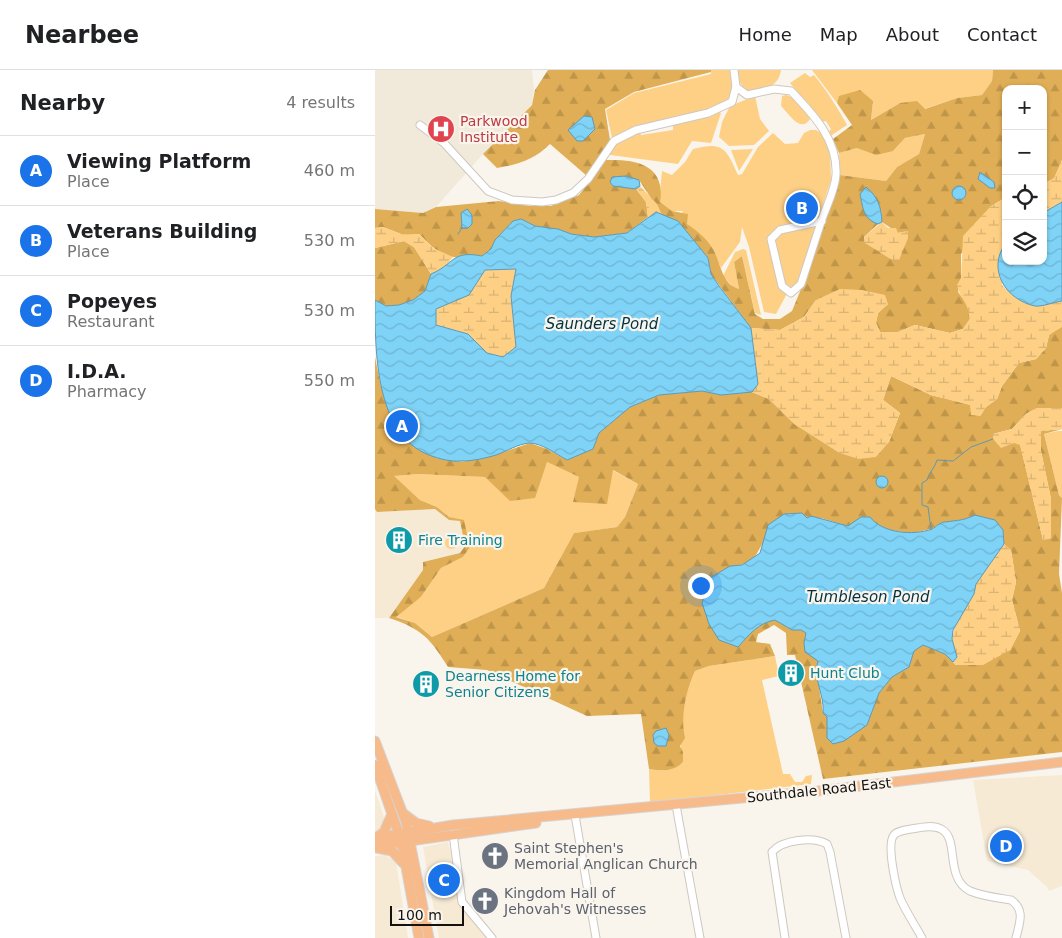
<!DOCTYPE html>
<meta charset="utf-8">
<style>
:root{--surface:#fff;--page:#f6f6f6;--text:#202124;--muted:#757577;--line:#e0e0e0;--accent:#1a73e8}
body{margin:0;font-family:"DejaVu Sans",sans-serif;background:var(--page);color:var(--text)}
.controls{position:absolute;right:15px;top:15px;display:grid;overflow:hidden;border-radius:10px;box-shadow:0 1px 4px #0004}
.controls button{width:45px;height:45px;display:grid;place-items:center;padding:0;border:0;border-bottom:1px solid var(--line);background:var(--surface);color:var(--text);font:25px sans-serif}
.scale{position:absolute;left:15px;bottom:12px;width:74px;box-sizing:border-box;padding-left:5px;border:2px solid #141210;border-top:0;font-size:14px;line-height:18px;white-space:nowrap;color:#141210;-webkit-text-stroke:4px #faf5ec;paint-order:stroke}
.you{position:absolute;left:325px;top:515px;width:18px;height:18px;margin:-12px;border:4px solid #fff;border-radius:50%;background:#1a73e8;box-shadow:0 0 0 8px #1a73e833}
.badge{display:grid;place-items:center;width:32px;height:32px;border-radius:50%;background:var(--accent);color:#fff;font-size:16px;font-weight:700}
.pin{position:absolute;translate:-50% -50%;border:2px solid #fff;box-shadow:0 1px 5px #0006}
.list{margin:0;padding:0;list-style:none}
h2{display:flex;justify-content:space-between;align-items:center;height:65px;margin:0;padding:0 20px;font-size:21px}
h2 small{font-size:16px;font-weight:400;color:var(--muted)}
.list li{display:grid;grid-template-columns:32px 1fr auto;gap:15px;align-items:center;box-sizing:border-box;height:70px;padding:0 20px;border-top:1px solid var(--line)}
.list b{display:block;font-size:19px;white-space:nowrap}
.list p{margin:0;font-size:16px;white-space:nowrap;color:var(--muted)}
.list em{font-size:16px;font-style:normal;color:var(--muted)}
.icon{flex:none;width:28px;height:28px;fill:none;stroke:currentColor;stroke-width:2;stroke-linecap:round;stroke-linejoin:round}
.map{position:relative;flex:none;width:687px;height:868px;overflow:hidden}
header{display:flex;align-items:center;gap:30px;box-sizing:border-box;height:70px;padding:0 25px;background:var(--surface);border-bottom:1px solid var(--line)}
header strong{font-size:24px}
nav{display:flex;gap:28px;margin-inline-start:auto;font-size:18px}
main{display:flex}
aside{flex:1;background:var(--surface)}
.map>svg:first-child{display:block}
.commercial{fill:#f6ead5}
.built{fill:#f1e9da}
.green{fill:#fdd085}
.forest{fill:url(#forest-firs);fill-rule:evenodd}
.wetland{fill:url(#wetland-marsh)}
.water{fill:url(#water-waves);stroke:#5f99b2;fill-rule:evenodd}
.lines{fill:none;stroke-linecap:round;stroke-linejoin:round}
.stream{stroke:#5f99b2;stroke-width:1}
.minor-casing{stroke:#cdc8c0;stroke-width:9}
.major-casing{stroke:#d5d4d4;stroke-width:11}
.minor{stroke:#fff;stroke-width:7}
.major{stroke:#f7ba8a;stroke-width:9}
.labels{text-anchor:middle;stroke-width:4.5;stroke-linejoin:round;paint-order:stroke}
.health-label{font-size:14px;fill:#be3a42;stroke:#faf5ec;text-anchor:start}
.culture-label{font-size:14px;fill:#0d838f;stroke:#faf5ec;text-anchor:start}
.street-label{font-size:14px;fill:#141210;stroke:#faf5ec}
.worship-label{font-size:14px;fill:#5b616d;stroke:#faf5ec;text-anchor:start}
.water-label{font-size:15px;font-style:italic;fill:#003345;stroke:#faf5ec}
</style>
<header>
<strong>Nearbee</strong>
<nav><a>Home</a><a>Map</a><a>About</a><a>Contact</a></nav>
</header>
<main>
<aside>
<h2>Nearby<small>4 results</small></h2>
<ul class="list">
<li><span class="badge">A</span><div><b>Viewing Platform</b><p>Place</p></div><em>460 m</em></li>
<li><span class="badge">B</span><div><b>Veterans Building</b><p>Place</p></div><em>530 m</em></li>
<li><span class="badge">C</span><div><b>Popeyes</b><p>Restaurant</p></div><em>530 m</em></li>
<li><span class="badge">D</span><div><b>I.D.A.</b><p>Pharmacy</p></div><em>550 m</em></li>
</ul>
</aside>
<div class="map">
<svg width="687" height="868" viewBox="0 0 687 868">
<defs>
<pattern id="forest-firs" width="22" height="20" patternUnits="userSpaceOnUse" patternTransform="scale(1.25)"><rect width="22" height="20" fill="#e0ae56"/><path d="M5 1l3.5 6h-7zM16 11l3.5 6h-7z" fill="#bf954a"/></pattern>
<pattern id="wetland-marsh" width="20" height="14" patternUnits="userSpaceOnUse" patternTransform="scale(1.25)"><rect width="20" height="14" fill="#fdd085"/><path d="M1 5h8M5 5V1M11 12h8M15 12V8" fill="none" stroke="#d8b272"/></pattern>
<pattern id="water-waves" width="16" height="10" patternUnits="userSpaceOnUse" patternTransform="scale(1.25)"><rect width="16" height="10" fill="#7fd3f7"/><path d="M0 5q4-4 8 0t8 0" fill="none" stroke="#6db4d3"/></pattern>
</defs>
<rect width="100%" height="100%" fill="#faf5ec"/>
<g class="commercial">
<polygon points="0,439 2,442 60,439 74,450 85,451 90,476 85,483 48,492 48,500 14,548 0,548"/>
<polygon points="687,705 687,816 674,821 672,817 653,800 612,791 598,710"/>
<polygon points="0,720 11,753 7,761 0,762"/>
<polygon points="73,772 91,843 112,868 64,868 48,777"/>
<polygon points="10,785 21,792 33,868 0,868 0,786"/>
</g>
<polygon class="built" points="0,0 157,0 159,20 157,34 108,84 61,137 48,143 0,139"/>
<g class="green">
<path d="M336,0H356C358,11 359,26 349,33C337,40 321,43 308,46C283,52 260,57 237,68L231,40L259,23L336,4Z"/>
<path d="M361,0H406C404,18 386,21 370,20L363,10Z"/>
<polygon points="437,0 618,0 617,11 607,25 582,28 549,39 525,33 496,50 498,31 465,26 462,33"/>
<path d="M430,3L435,7L439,5C452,21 462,37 472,55L454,67L453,63L456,59L451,51L447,52L415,13Z"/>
<path d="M411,25C420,27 433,40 435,49C426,64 413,43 406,36L407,26Z"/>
<polygon points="380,26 385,49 394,61 379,75 354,76 344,67 347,52 355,36"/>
<polygon points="344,42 346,43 336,73 317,71 303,94 235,85 235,80 243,71 265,62 266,65 298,60 298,55"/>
<path d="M435,60H441L446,63L455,81L456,110L422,213L415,218L401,244L389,242L374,177L367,157L365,172L346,198L337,177L312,154L307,141H297L284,132L287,101L297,105L310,92L318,79C348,71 351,78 363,105L367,104L383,77L398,63L410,74L423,73L429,63Z"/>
<polygon points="550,64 544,84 522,97 511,111 465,105 464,83 482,78 518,81 530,68"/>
<polygon points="378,79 364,101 356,80"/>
<polygon points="368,179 371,180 386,245 380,243 367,186 359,192 364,219 359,218 348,206 360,182"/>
<polygon points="683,361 687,361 687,428 684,425 669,364"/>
<polygon points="172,392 204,407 231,434 237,400 263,414 250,447 242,457 199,463 169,518 57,567 40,553 20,546 46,527 66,498 88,487 95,476 89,451 74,447 62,437 45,430 18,406 42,404 110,407"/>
<circle cx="76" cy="473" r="6"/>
<path d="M400,586L404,606L387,610L408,704H415L420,712H427L431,706L437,705L436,714L275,733L274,699C287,701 299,702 308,692C302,662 308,628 320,601L334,596Z"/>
</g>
<g class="forest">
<path d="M173,0H336V2L259,22L230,39L235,70L212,106L175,74C160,89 143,95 122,98L108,84L157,35L160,20Z"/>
<path d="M618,0H687V90L679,109L668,114V19H631V127L615,137L586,184V208L583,222L593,235L595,249L588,259L575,263L540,255L523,262H505L501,253L503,243L513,234L441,230L429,247L405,260L376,258L336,204L333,188L303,151L287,145L264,110L235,112L238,116L261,119L271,132L273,147L252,163L219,167L196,164L183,159L160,156L146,149L138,151L120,170L116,179L107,186C94,183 88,188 78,187C64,185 53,173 44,164H26L8,157L0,158V139L48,143L61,137L124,131L155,136H176L204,125L231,90C262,89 291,95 285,132L297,141L313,144L312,154C321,160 330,167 336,176C346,189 345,214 364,219L359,192L367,186L380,244L388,249H405L417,241L433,202L465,105L511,111L522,97L544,84L550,64L530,68L518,81L501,85L482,78L464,83L458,69L477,55L462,33L464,26L485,20L498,31L496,50L525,33L542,31L550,39L582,28L607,25L617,11ZM506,139L507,152L523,163L533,161L490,173L489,167L503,154Z"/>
<polygon points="29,171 39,177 56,204 50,221 38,230 24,235 11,236 0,230 0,178"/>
<path d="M684,257H687V338H662L651,344L637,359L618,364L645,374L668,470L676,468V429L666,381V361L687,359L669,364L684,425L687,428L684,504L687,523V682L448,709L420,585H412L411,563L399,555L383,564L381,572L395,574L400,586L334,596L320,601C311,621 305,646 310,668L305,676L308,682V692C299,702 287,701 274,699L266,644L212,646L112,600L73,597C55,568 47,559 14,548L48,500V492L85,483L90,476L85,451L74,450L60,439L2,442L0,439V287L6,317L61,388L86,392L120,385L155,373L172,379L192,390L218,379L224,363L255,337L284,325L327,321L346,325L377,322L394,329L420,354L465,383L514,372L525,343L508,330L516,306L556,325L596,335L605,346L611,337L622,329L627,316L644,293L661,289L671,278L674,265ZM172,392L204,407L198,432L232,434L238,400L263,414L250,447L242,457L199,463L169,518L57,567L40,553L21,547L46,527L66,498L88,487L95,477L89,450L74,447L62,437L45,430L19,406L42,404L110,407L135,431L160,428ZM427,443L433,448H446L473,456L499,453L515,460L528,462H542L556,459L568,452H585L628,460L629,474L636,480L641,512L637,530L645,561L635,580L595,595H581L570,584L548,575L538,581L534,597L517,607L504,623L492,655L480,662L452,668V647L448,643L443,610L440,601L443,591L429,573L431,563L426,560H417L400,550C383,553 374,565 363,577L355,496C380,495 379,487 390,469C395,460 403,452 409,444Z"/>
</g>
<g class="wetland">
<polygon points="687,90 687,132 668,143 668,114 679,108"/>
<polygon points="265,116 282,134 287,145 281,142 273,147 271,132 261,119"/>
<path d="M631,127V173L628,176L627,215C643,233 664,234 687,231V257L674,265L671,278L661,289L644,293L627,316L622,329L611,337L605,346L596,345L595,335L556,325L516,306L508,330L525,343L514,372L501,387L483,389L465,383L419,354L394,329L377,322L383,314L376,258L405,260L429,247L441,230L465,219L487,220L510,225L513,234L503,243L501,253L505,262H523L540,255L575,263L588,259L595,249C593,231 585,229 582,215L586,208L588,166L615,137Z"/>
<polygon points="507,152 513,158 521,158 523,163 533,161 533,168 524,190 517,190 490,173 489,167"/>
<polygon points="8,157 26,164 44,164 58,178 78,187 69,198 56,204 39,177 29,171 0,178 0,158"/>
<polygon points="142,199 136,226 141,277 128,287 112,283 93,264 61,255 61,239 94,224 110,200"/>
<polygon points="662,338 687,338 687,359 666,361 666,381 676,429 676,468 668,470 645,375 639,373 626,378 618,369 618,364 637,359 651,344"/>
<polygon points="629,474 636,480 641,512 637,530 645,561 635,580 608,595 581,595 578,592 582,587 577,569 581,551 599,524 601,514"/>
</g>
<g class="water">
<polygon points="209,46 217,47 220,59 208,71 202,71 193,60"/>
<polygon points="605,102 619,112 620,118 615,118 603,109"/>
<polygon points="251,106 264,110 265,116 261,119 238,116 235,112 237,107"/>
<circle cx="584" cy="123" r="7"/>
<path d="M491,117C503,127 506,136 507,152L503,154C488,149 488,138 485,124Z"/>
<path d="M687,132V231C679,232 667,237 660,236C631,230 611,199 631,173V191H668V143Z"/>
<polygon points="92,139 97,145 97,154 93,158 87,158 86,143"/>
<path d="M281,142L303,151L321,173L333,188L336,204L344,216L376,258L383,314L377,322L346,325L327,321L284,325L255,337L224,363L218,379L192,390C181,384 167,373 154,373C143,374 132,381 121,385C111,388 98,391 87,391C77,392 64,389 54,385C0,364 0,281 0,230L11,236L24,235L38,230L50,221L56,204C80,194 76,180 107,186L116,179L120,170L138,151L146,149L160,156L183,159L196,164L219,167L252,163ZM141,199L136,226L141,277L128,287L112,283L93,264L61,255V239L94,225L110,200Z"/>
<circle cx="507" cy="412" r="6"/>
<path d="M427,443L432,448L436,446L473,456L486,447H495C507,463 538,466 557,459C561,457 565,452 570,452C584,450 587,451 600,445L620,450L628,460L629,474L601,514L599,524L578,560L577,569L582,587L578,592L570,584L548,575L539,581L534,597L517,607L504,623L492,655L469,671L458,674L452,668V647L448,643C450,625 437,608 443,591L430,582L429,573L431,563L426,560H417L400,550C383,553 374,565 363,577L344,570L334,554L327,533L335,508L355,496L367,495L385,483L393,455L409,444Z"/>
<polygon points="291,658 294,665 291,676 283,676 279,673 278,665 281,661"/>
</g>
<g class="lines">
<g class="stream">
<polyline points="83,164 87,158"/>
<path d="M556,459L553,437L547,435V413L552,410C554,402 560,398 562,390L578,391L596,377L618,369"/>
</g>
<g class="minor-casing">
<g id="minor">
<path d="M361,17L372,25L399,19L416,21C438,44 463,70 461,105C460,120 452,135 447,149C440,171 433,193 426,214L416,223L407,216L396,169L405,160L447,151"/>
<polyline points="45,55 69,73 113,121 137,130 167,132 181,130 198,123 213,109 239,71 261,60 333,43 357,32 361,17 359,0"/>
<polyline points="301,735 325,868"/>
<polyline points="200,745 221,868"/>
<polyline points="78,764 87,832 117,868"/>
<path d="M410,868L397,782C407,770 438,766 452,774L455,782L471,868"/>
<path d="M547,868C540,855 531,842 525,828C521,817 511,774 519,765C522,761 530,760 536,759C545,758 557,754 566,759C585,768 569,808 595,821C607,826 623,828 636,830C651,840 644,854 641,868"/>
</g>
</g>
<g class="major-casing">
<g id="major">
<polyline points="0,671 31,752 54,868"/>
<polyline points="0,695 26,770 44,868"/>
<polyline points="29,744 41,753 54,756"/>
<polyline points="2,767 9,762 16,746"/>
<polyline points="0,768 78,755 443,721 687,692"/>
<polyline points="0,776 161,753"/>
<polyline points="2,778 17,781 28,793"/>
</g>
</g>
<use href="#minor" class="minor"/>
<use href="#major" class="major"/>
</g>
<defs>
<g id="hospital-disc" transform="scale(1.4375)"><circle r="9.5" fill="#e0444e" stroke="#faf5ec"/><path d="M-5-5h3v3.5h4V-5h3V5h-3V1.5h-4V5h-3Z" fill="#fff"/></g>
<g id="building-disc" transform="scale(1.4375)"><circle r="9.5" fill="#0f9aa8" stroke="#faf5ec"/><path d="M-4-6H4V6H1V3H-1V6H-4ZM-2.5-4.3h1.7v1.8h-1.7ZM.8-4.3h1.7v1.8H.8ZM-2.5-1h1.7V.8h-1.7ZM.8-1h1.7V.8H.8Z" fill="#fff"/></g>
<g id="church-disc" transform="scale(1.4375)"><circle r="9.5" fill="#6b7280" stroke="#faf5ec"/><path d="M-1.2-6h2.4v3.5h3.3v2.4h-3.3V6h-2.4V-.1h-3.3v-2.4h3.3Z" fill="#fff"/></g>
</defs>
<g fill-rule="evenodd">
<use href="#hospital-disc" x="66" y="59"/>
<use href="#building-disc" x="24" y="470"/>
<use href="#building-disc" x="416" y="603"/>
<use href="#building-disc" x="51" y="614"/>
<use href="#church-disc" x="120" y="786"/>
<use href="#church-disc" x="110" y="831"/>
</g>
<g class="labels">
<g class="health-label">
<text x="85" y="56">Parkwood<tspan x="85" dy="16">Institute</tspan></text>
</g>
<g class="culture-label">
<text x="43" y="475">Fire Training</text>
<text x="435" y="608">Hunt Club</text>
<text x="70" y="611">Dearness Home for<tspan x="70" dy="16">Senior Citizens</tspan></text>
</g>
<g class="street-label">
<text transform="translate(444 720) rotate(-6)" y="5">Southdale Road East</text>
</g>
<g class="worship-label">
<text x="139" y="783">Saint Stephen's<tspan x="139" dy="16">Memorial Anglican Church</tspan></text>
<text x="129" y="828">Kingdom Hall of<tspan x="129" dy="16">Jehovah's Witnesses</tspan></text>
</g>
<g class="water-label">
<text x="227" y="259">Saunders Pond</text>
<text x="493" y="532">Tumbleson Pond</text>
</g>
</g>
</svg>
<div class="controls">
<button>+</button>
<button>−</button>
<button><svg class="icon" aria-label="locate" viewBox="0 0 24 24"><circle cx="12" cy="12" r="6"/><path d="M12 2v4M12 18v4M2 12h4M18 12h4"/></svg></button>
<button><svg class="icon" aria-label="layers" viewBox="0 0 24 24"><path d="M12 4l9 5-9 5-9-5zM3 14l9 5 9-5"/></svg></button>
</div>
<div class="scale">100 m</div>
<div class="you"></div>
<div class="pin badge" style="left:27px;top:356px">A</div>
<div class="pin badge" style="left:427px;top:138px">B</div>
<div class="pin badge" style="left:69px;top:810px">C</div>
<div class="pin badge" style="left:631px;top:776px">D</div>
</div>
</main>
